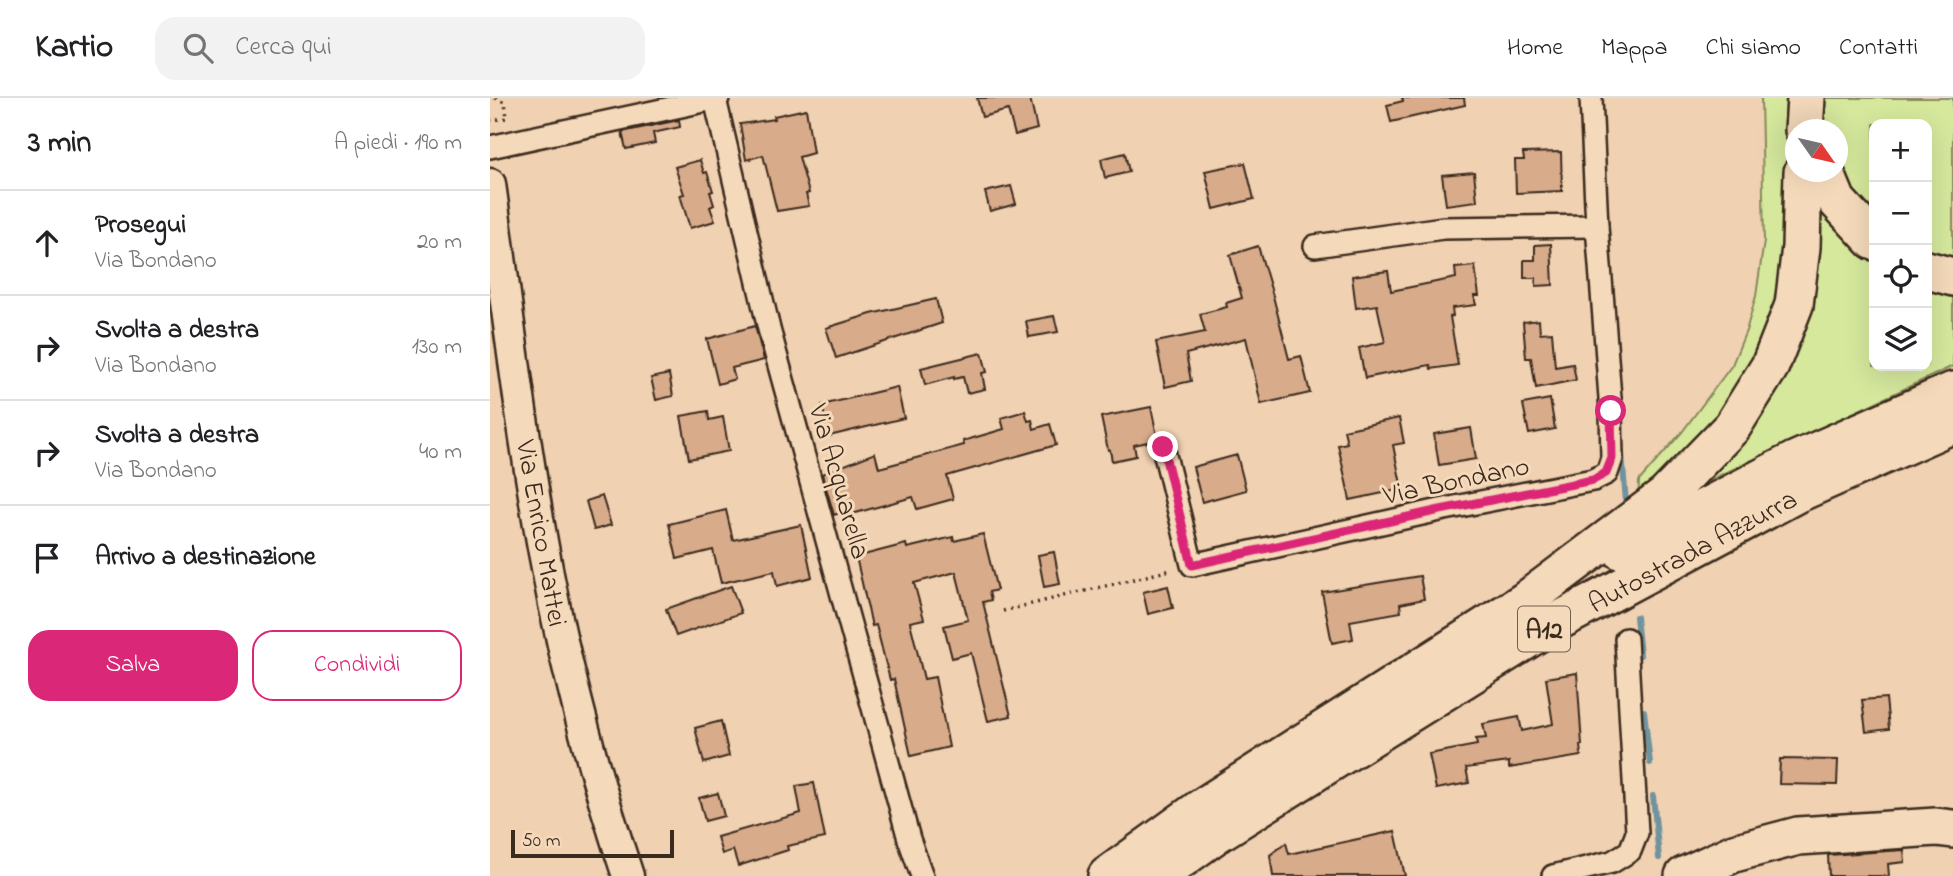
<!DOCTYPE html>
<html lang="it">
<meta charset="utf-8">
<style>
:root{--surface:#fff;--page:#f2f2f2;--text:#202124;--muted:#757577;--line:#e0e0e0;--accent:#db2777}
body{margin:0;font-family:"Indie Flower",sans-serif;background:var(--page);color:var(--text)}
.controls{position:absolute;right:21px;top:21px;display:grid;overflow:hidden;border-radius:14px;box-shadow:0 7px 28px #0002}
.controls button{width:63px;height:63px;display:grid;place-items:center;padding:0;border:0;border-bottom:2px solid var(--line);background:var(--surface);color:var(--text);font:35px sans-serif}
.compass{position:absolute;left:1295px;top:21px;width:63px;height:63px;border-radius:50%;background:var(--surface);box-shadow:0 7px 28px #0002;rotate:124deg}
.scale{position:absolute;left:21px;bottom:18px;width:163px;box-sizing:border-box;padding-left:7px;border:4px solid #3b2a1e;border-top:0;font-size:19px;line-height:24px;white-space:nowrap;color:#3b2a1e;-webkit-text-stroke:5px #f4d9ba;paint-order:stroke}
.stop{position:absolute;width:21px;height:21px;margin:-16px;border:5px solid #db2777;border-radius:50%;background:#fff}
.stop.end{background:#db2777;border-color:#fff;box-shadow:0 2px 7px #0008}
.list{margin:0;padding:0;list-style:none}
h2{display:flex;justify-content:space-between;align-items:center;height:91px;margin:0;padding:0 28px;font-size:30px}
h2 small{font-size:23px;font-weight:400;color:var(--muted)}
.list li{display:grid;grid-template-columns:46px 1fr auto;gap:21px;align-items:center;box-sizing:border-box;height:105px;padding:0 28px;border-top:2px solid var(--line)}
.list b{display:block;font-size:26px;white-space:nowrap}
.list p{margin:0;font-size:23px;white-space:nowrap;color:var(--muted)}
.list em{font-size:23px;font-style:normal;color:var(--muted)}
.actions{display:flex;gap:14px;padding:21px 28px}
.actions a{flex:1;padding:16px 0;border:2px solid var(--accent);border-radius:21px;text-align:center;font-size:24px;color:var(--accent)}
.actions .main{background:var(--accent);color:#fff}
.icon{flex:none;width:38px;height:38px;fill:none;stroke:currentColor;stroke-width:2;stroke-linecap:round;stroke-linejoin:round}
.map{position:relative;flex:none;width:1463px;height:778px;overflow:hidden}
header{display:flex;align-items:center;gap:42px;box-sizing:border-box;height:98px;padding:0 35px;background:var(--surface);border-bottom:2px solid var(--line)}
header strong{font-size:33px}
nav{display:flex;gap:38px;margin-inline-start:auto;font-size:24px}
.search{width:490px;height:63px;background:var(--page);display:flex;align-items:center;gap:18px;box-sizing:border-box;padding:0 24px;border-radius:21px;color:var(--muted);font-size:26px}
main{display:flex}
aside{flex:1;background:var(--surface)}
.map>svg:first-child{display:block}
.green{fill:#d5e89c;stroke:#88895d;stroke-width:2}
.lines{fill:none;stroke-linecap:round;stroke-linejoin:round}
.stream{stroke:#6f949e;stroke-width:6}
.building{fill:#d8ab8b;stroke:#3b2a1e;stroke-width:2}
.street-casing{stroke:#3b2a1e;stroke-width:26}
.secondary-casing{stroke:#3b2a1e;stroke-width:35}
.highway-casing{stroke:#3b2a1e;stroke-width:42}
.path{stroke:#3b2a1e;stroke-width:3.5;stroke-dasharray:2 5;stroke-linecap:butt}
.street{stroke:#f4d9ba;stroke-width:21}
.secondary{stroke:#f4d9ba;stroke-width:30}
.highway{stroke:#f4d9ba;stroke-width:37}
.route{stroke:#db2777;stroke-width:9}
.labels{text-anchor:middle;stroke-width:6;stroke-linejoin:round;paint-order:stroke}
.shield{fill:#f4d9ba;stroke:#725e4d;stroke-width:2}
.shield-label{font-size:26px;font-weight:bold;fill:#3b2a1e}
.street-label{font-size:28px;fill:#3b2a1e;stroke:#f4d9ba}
</style>
<header>
<strong>Kartio</strong>
<div class="search"><svg class="icon" aria-label="search" viewBox="0 0 24 24"><circle cx="10" cy="10" r="6"/><path d="M15 15l6 6"/></svg>Cerca qui</div>
<nav><a>Home</a><a>Mappa</a><a>Chi siamo</a><a>Contatti</a></nav>
</header>
<main>
<aside>
<h2>3 min<small>A piedi · 190 m</small></h2>
<ul class="list">
<li><svg class="icon" aria-label="ahead" viewBox="0 0 24 24"><path d="M12 20V5M6 11l6-6 6 6"/></svg><div><b>Prosegui</b><p>Via Bondano</p></div><em>20 m</em></li>
<li><svg class="icon" aria-label="right" viewBox="0 0 24 24"><path d="M7 20v-9h11M14 6l5 5-5 5"/></svg><div><b>Svolta a destra</b><p>Via Bondano</p></div><em>130 m</em></li>
<li><svg class="icon" aria-label="right" viewBox="0 0 24 24"><path d="M7 20v-9h11M14 6l5 5-5 5"/></svg><div><b>Svolta a destra</b><p>Via Bondano</p></div><em>40 m</em></li>
<li><svg class="icon" aria-label="arrive" viewBox="0 0 24 24"><path d="M6 21V4h12l-3 4 3 4H6"/></svg><div><b>Arrivo a destinazione</b></div></li>
</ul>
<div class="actions"><a class="main">Salva</a><a>Condividi</a></div>
</aside>
<div class="map">
<svg width="1463" height="778" viewBox="0 0 1463 778">
<rect width="100%" height="100%" fill="#f0d1b2"/>
<filter id="ink" filterUnits="userSpaceOnUse"><feTurbulence type="fractalNoise" baseFrequency=".0143" numOctaves="2"/><feDisplacementMap in="SourceGraphic" scale="14" xChannelSelector="R" yChannelSelector="G"/><feConvolveMatrix kernelMatrix="1 2 1 2 8 2 1 2 1" color-interpolation-filters="sRGB"/></filter>
<g filter="url(#ink)">
<g class="green">
<polygon points="1271,0 1307,0 1305,37 1304,116 1298,173 1255,292 1148,407 1149,383 1192,334 1242,267 1256,233 1266,198 1274,143"/>
<polygon points="1332,0 1463,0 1463,173 1437,164 1437,26 1384,26 1384,131 1348,74 1348,32 1332,32"/>
<polygon points="1322,84 1384,156 1384,268 1437,268 1437,186 1463,195 1463,268 1207,388 1255,325"/>
</g>
<g class="lines">
<g class="stream">
<polyline points="1132,355 1136,405"/>
<polyline points="1146,519 1150,557"/>
<polyline points="1154,613 1160,665"/>
<polyline points="1163,698 1169,760"/>
</g>
</g>
<g class="building">
<polygon points="487,0 540,0 547,31 525,37 518,12 492,19"/>
<polygon points="912,0 974,0 975,7 901,24 897,7 913,3"/>
<polygon points="316,11 323,55 309,59 319,95 316,96 319,108 287,113 273,57 256,62 250,26 285,21 284,18"/>
<polygon points="189,22 190,29 163,35 165,45 136,51 132,34"/>
<polygon points="1071,54 1072,93 1026,95 1025,62 1034,62 1033,55"/>
<polygon points="635,55 639,74 615,80 611,61"/>
<polygon points="210,62 214,75 217,74 223,93 220,94 224,107 220,109 225,123 200,130 190,97 194,96 185,69"/>
<polygon points="755,65 764,101 724,111 715,73"/>
<polygon points="984,74 987,103 956,107 952,77"/>
<polygon points="521,88 526,106 500,113 495,94"/>
<polygon points="1061,146 1063,187 1046,188 1046,180 1034,180 1034,162 1045,162 1045,147"/>
<polygon points="768,148 783,198 799,261 811,258 820,295 771,306 756,240 696,256 701,283 675,289 666,244 715,234 710,216 737,209 736,205 752,200 740,157"/>
<polygon points="985,168 989,198 984,198 986,207 962,210 963,218 960,219 968,267 941,271 940,267 875,280 869,250 895,244 887,207 866,210 862,178 898,173 901,193 966,180 965,170"/>
<polygon points="446,201 452,225 346,260 336,230 381,216"/>
<polygon points="564,218 568,234 539,239 536,223"/>
<polygon points="1049,222 1050,235 1062,234 1065,269 1083,266 1086,282 1046,290 1041,260 1036,260 1033,224"/>
<polygon points="265,228 274,262 242,270 245,281 228,286 217,241"/>
<polygon points="492,255 497,274 492,275 495,291 477,295 473,279 464,281 464,279 435,287 431,270"/>
<polygon points="179,276 183,298 166,302 161,280"/>
<polygon points="407,289 414,320 339,338 332,307"/>
<polygon points="1060,301 1065,331 1039,336 1033,306"/>
<polygon points="661,309 667,338 662,343 644,347 646,358 622,363 620,352 618,352 611,319"/>
<polygon points="218,313 219,322 233,319 239,353 199,361 191,318"/>
<polygon points="535,313 538,323 542,322 544,331 560,326 566,347 457,378 463,401 427,411 423,399 362,416 361,411 344,417 332,376 385,355 389,370 474,347 473,343 514,331 511,320"/>
<polygon points="909,320 914,345 903,347 912,391 860,402 848,347 857,345 854,332"/>
<polygon points="981,330 986,361 949,367 944,336"/>
<polygon points="747,357 756,392 712,404 703,369"/>
<polygon points="112,398 121,427 104,432 96,403"/>
<polygon points="236,412 243,442 311,427 322,479 287,488 284,473 231,485 223,452 187,461 179,426"/>
<polygon points="493,436 507,492 499,494 501,502 493,504 521,618 498,623 481,555 462,560 454,528 478,522 466,474 424,485 434,521 420,524 434,581 445,579 459,649 421,658 404,581 400,582 386,527 382,528 366,459 416,446 417,450 463,439 464,443"/>
<polygon points="564,454 570,486 554,489 548,457"/>
<polygon points="930,478 934,501 910,506 911,514 860,523 863,541 842,545 832,494"/>
<polygon points="241,488 251,515 186,538 176,511"/>
<polygon points="678,488 683,510 658,516 653,494"/>
<polygon points="1087,575 1092,647 1090,647 1091,658 1019,670 1019,664 976,670 979,685 946,691 939,656 987,647 986,641 996,640 993,626 1029,619 1032,633 1063,626 1056,580"/>
<polygon points="1396,600 1399,631 1376,634 1372,602"/>
<polygon points="231,623 239,658 214,665 205,630"/>
<polygon points="1290,661 1348,662 1347,687 1289,686"/>
<polygon points="324,685 335,740 297,748 298,752 248,768 243,752 232,756 227,739 311,715 306,688"/>
<polygon points="228,695 234,718 215,723 209,700"/>
<polygon points="905,733 915,778 783,778 780,757 796,745 799,756"/>
<polygon points="1414,752 1415,764 1398,766 1399,778 1339,778 1338,757"/>
</g>
<g class="lines">
<g class="street-casing">
<g id="street">
<polyline points="225,1 279,231 419,741 432,778"/>
<polyline points="0,49 228,0"/>
<polyline points="825,148 953,130 1107,128"/>
<polyline points="673,349 702,467 950,412 1103,382 1117,375 1122,360 1121,313 1107,128 1101,0"/>
<polyline points="1063,778 1122,764 1140,753 1147,735 1136,541"/>
</g>
</g>
<g class="secondary-casing">
<path id="secondary" d="M0,86C17,207 31,329 53,449C73,561 102,670 138,778"/>
</g>
<g class="highway-casing">
<g id="highway">
<polyline points="1314,32 1316,0"/>
<polyline points="1335,74 1347,103 1384,143"/>
<polyline points="1437,172 1463,179"/>
<polyline points="1132,453 1304,363 1463,293"/>
<polyline points="617,778 711,710 1035,503 1176,397 1242,329 1280,268 1304,207 1311,149 1313,74"/>
<polyline points="668,778 728,735 1059,528 1308,395 1463,326"/>
<polyline points="1194,778 1244,755 1308,738 1446,729 1463,731"/>
</g>
</g>
<g class="path">
<polyline points="0,22 17,20 15,4 5,0"/>
<polyline points="513,513 681,472"/>
</g>
<use href="#street" class="street"/>
<use href="#secondary" class="secondary"/>
<use href="#highway" class="highway"/>
</g>
</g>
<g class="lines" filter="url(#ink)">
<polyline class="route" points="673,349 702,467 950,412 1103,382 1116,375 1122,360 1121,313"/>
</g>
<g class="labels">
<rect class="shield" x="1028" y="508.5" width="52" height="45" rx="5"/>
<g class="shield-label">
<text x="1054" y="540">A12</text>
</g>
<g class="street-label">
<text transform="translate(966 381) rotate(-12)" y="10">Via Bondano</text>
<text transform="translate(351 383) rotate(74)" y="10">Via Acquarella</text>
<text transform="translate(53 435) rotate(80)" y="10">Via Enrico Mattei</text>
<text transform="translate(1202 452) rotate(-28)" y="10">Autostrada Azzurra</text>
</g>
</g>
</svg>
<div class="controls">
<button>+</button>
<button>−</button>
<button><svg class="icon" aria-label="locate" viewBox="0 0 24 24"><circle cx="12" cy="12" r="6"/><path d="M12 2v4M12 18v4M2 12h4M18 12h4"/></svg></button>
<button><svg class="icon" aria-label="layers" viewBox="0 0 24 24"><path d="M12 4l9 5-9 5-9-5zM3 14l9 5 9-5"/></svg></button>
</div>
<svg class="compass" viewBox="-18 -18 36 36"><path d="M0-13l5 13h-10z" fill="#e53935"/><path d="M0 13l5-13h-10z" fill="#757577"/></svg>
<div class="scale">50 m</div>
<div class="stop" style="left:1121px;top:313px"></div>
<div class="stop end" style="left:673px;top:349px"></div>
</div>
</main>
